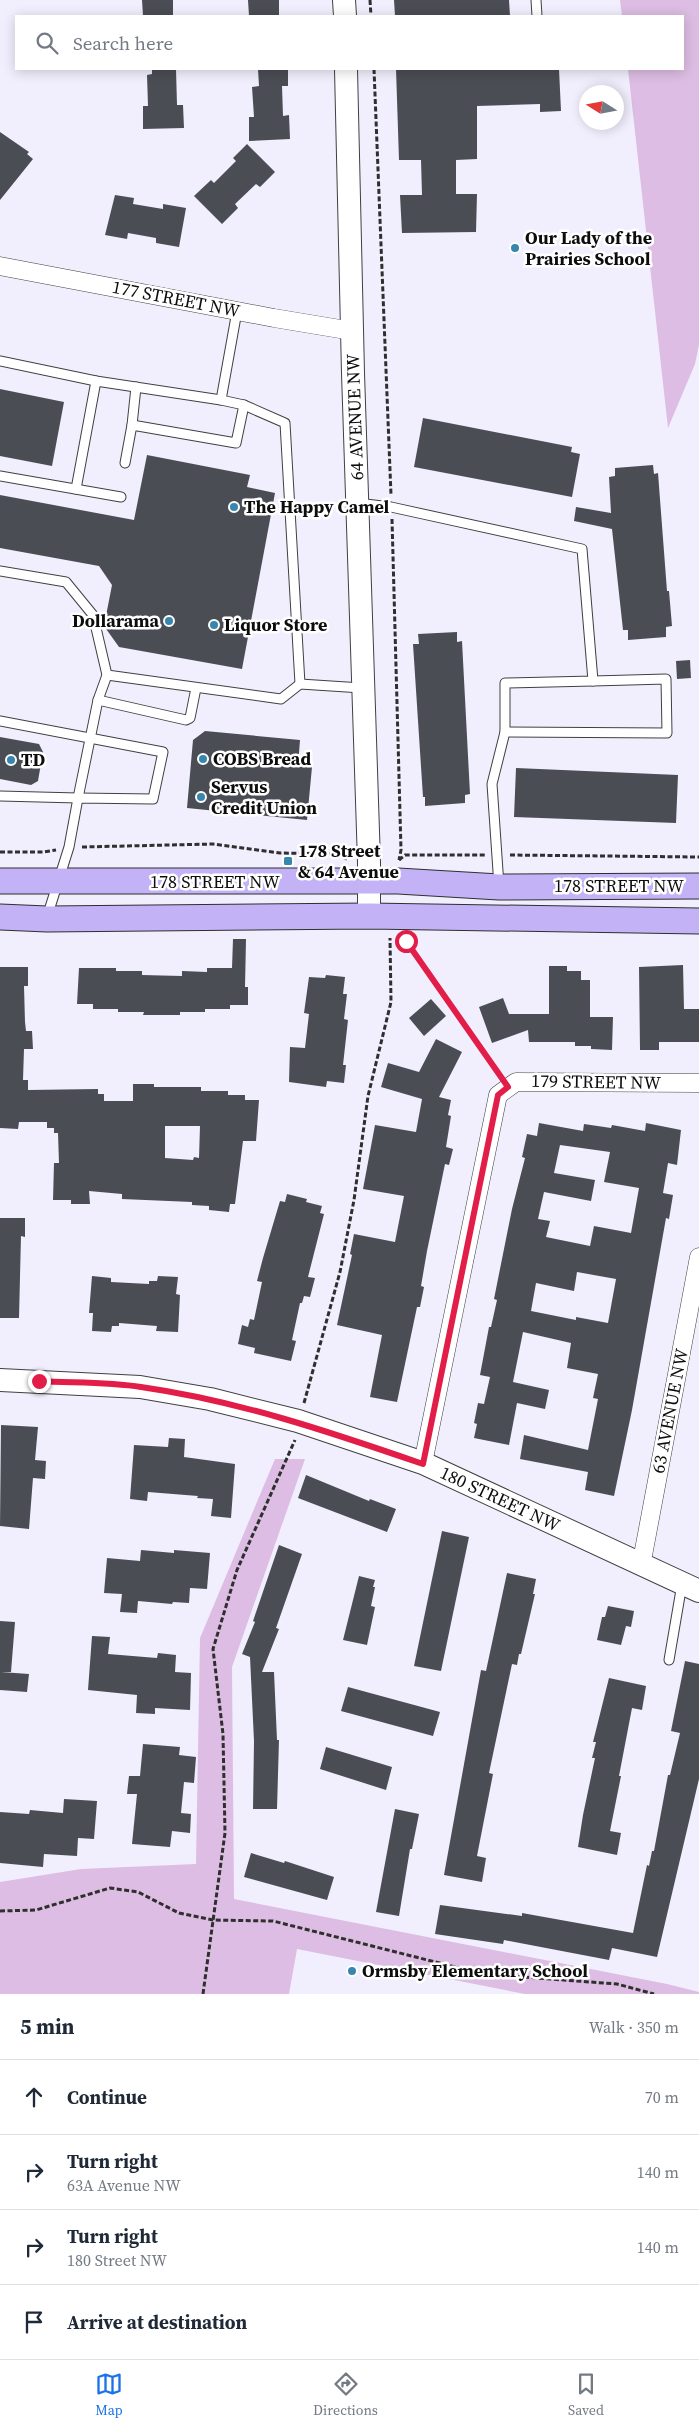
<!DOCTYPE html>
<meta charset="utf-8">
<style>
:root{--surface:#fff;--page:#f2f2f3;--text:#1f2937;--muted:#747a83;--line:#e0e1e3;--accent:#1a73e8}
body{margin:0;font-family:"Source Serif 4",serif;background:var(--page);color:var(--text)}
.compass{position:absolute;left:579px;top:85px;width:45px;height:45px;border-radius:50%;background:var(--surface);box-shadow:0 2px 12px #0003;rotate:281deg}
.stop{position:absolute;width:15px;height:15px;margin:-11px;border:4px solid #e11d48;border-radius:50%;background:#fff}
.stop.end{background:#e11d48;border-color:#fff;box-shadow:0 1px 5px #0008}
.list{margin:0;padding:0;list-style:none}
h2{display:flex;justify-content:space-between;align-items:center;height:65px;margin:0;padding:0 20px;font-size:21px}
h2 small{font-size:16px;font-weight:400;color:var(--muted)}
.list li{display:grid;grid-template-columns:32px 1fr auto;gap:15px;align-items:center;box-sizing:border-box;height:75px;padding:0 20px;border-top:1px solid var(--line)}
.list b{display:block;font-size:19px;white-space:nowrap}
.list p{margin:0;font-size:16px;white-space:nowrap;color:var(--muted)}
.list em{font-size:16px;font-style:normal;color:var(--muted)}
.icon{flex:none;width:28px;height:28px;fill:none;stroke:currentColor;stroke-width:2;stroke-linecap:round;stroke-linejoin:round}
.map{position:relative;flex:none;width:699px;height:1994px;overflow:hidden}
.search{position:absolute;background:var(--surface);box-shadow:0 2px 12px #0003;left:15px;right:15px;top:15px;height:55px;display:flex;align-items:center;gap:12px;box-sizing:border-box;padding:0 18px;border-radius:0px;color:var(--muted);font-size:19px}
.sheet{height:365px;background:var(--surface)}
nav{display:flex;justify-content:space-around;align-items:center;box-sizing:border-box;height:70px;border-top:1px solid var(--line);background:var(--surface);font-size:14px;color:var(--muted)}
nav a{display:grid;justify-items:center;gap:2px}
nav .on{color:var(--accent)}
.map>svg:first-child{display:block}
.green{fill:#ddbde3}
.building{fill:#4b4d54;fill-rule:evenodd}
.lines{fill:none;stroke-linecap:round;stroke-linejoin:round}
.service-casing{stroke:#404040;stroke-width:11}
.minor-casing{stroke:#404040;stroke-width:19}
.tertiary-casing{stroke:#404040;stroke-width:24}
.secondary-casing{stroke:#2f2f2f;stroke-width:27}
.path{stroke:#2f2f2f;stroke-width:3;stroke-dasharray:5 2.5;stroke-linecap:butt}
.service{stroke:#fff;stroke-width:9}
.minor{stroke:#fff;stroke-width:18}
.tertiary{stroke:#fff;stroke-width:22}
.secondary{stroke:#c3b2f5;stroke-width:25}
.route{stroke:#e11d48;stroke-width:6}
.poi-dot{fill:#3786ab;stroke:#fff;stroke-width:2}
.labels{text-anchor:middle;stroke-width:5;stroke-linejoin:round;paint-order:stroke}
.poi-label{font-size:18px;font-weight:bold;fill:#0d0d0d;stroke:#fff;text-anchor:start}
.street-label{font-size:18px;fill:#0d0d0d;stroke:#fff}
</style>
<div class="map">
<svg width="699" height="1994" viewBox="0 0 699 1994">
<rect width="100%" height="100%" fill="#f1effd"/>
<g class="green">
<polygon points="620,0 699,0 699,345 695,364 668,428 628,69 683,69 683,16 622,16"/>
<polygon points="275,1459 305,1459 232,1667 234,1899 667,1984 699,1992 699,1994 525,1994 297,1949 289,1994 0,1994 0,1882 81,1869 196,1864 200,1638"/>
</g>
<g class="building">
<polygon points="142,0 173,0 173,16 143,16"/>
<polygon points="248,0 279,0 279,16 249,16"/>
<polygon points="394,0 509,0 510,16 395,16"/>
<polygon points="152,69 176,69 177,105 183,105 184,128 143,129 143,106 148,106 147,75 152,74"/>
<polygon points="258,69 288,69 288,86 282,86 283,116 289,115 290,139 249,141 249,117 254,117 252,87 259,86"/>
<polygon points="396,69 559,69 561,111 540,112 540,104 477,106 477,159 456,160 456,194 477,194 476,232 402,233 400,195 422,195 421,160 399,160"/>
<polygon points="0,132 29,152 27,154 33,159 0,200"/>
<polygon points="247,144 275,172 260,187 256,184 235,204 238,208 222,224 194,196 211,180 214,183 236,161 233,158"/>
<polygon points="115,195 134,198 133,204 163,209 163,204 186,208 179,247 156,243 156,238 128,233 127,239 105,235"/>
<polygon points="0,389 64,402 52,466 0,456"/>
<polygon points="423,418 572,447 571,452 580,454 572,497 414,467"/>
<polygon points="147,455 250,475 247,487 275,493 242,669 119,647 104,626 112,585 99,566 0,548 0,495 134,520"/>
<polygon points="653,465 654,474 658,473 667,591 669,591 672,626 666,627 666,637 628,640 628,630 623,630 612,529 574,521 576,507 611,513 609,477 615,476 615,468"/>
<polygon points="457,632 457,642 462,641 470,794 465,795 465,803 425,806 425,797 423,797 413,644 419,644 418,634"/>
<polygon points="690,660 691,678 677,679 676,661"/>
<polygon points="205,731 300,740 298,766 312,767 307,820 187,808 193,740"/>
<polygon points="0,737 39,744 43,752 38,781 31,785 0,779"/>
<polygon points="516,768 678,775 676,823 514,817"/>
<polygon points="233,939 246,939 245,987 248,987 248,1005 230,1005 230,1009 205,1009 205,1012 180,1012 180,1015 143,1015 144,1012 118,1012 118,1009 93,1009 93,1004 77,1004 79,968 116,968 116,971 142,971 142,975 182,976 182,971 207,972 207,968 232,968"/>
<polygon points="683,965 684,1009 699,1009 699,1042 659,1042 659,1050 640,1050 639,967"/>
<polygon points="549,966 567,966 567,971 581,971 581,980 590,980 590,1017 613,1017 612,1050 591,1049 591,1046 575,1046 575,1042 529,1042 528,1030 492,1043 479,1007 503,998 509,1014 549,1014"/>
<path d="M0,967H28V986H24L25,1022L26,1031H32L33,1049H24L23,1080H28V1090L98,1089V1094H104V1101H133V1084H154V1087H201V1091H228V1095H245V1100H259L256,1141H243L235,1204H230L229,1212L209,1210V1206L192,1205V1202L122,1199V1194L89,1191L90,1204H71V1200H53L54,1163H59L58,1133H54V1128H47V1122H19L18,1129L0,1128ZM165,1126H200L199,1158L194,1157L193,1160L165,1158Z"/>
<polygon points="326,975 345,977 343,994 347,994 344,1019 348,1020 343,1065 346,1065 344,1083 327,1081 326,1087 289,1082 290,1047 305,1048 309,1014 304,1013 309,977 325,978"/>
<polygon points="431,999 446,1016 424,1036 409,1018"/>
<polygon points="436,1039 462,1052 439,1097 451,1100 448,1115 451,1116 446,1147 453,1149 449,1165 445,1164 427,1251 421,1286 424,1287 420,1307 417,1307 397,1402 370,1397 382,1335 337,1325 352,1255 350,1254 354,1234 395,1242 404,1196 363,1189 375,1125 416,1132 422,1099 381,1087 388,1063 419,1072"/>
<path d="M539,1123L583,1131L584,1124L611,1128L612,1125L645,1131L646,1123L681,1130L677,1165L668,1163L663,1193L673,1195L669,1219L666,1218L632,1410L614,1496L585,1490L588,1472L520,1459L524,1435L588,1450L598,1399L593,1398L598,1374L567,1368L571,1343L523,1332L513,1382L549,1390L545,1409L517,1403L509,1445L474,1438L477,1424L474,1423L478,1403L484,1404L490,1377L480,1375L489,1327H491L497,1300L494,1299L512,1209L525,1158L522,1157L527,1134L537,1136ZM560,1145L610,1152L604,1182L639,1188L631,1233L594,1226L590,1246L546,1237L550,1221L538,1219L544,1192L591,1201L595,1180L554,1173ZM577,1272L616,1279L608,1323L576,1317V1320L531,1311L536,1283L574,1291Z"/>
<polygon points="287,1194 307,1199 306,1202 322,1206 320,1213 324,1214 308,1277 315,1278 310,1297 304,1296 302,1303 300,1303 292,1340 296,1341 291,1361 254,1353 255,1348 238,1344 242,1325 248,1327 250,1319 254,1320 262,1282 257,1281 263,1258 280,1201 285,1202"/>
<polygon points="0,1218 25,1218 25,1237 21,1236 19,1318 0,1318"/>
<polygon points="92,1276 111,1278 111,1282 149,1284 149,1281 157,1281 158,1276 178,1277 176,1294 180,1295 178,1332 156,1331 157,1326 119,1323 119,1326 112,1326 111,1332 92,1331 93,1313 89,1313"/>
<polygon points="1,1425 38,1427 35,1460 46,1461 45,1479 33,1478 29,1529 0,1526"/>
<polygon points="169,1438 185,1439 184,1457 235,1464 231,1518 211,1516 213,1499 197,1498 198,1496 148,1492 147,1501 130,1499 134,1445 168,1447"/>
<polygon points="306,1475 369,1501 370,1499 396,1509 387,1532 298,1498"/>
<polygon points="442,1531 469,1537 441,1671 414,1666"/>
<polygon points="279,1545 302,1554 276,1628 279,1629 262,1672 274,1672 277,1740 279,1740 277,1809 253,1809 254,1741 250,1657 242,1654 255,1622 253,1621"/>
<polygon points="141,1550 174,1553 174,1550 210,1553 207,1589 190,1588 189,1603 173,1602 172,1604 138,1601 137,1613 120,1612 122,1594 104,1593 107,1558 140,1561"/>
<polygon points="507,1573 536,1579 533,1594 535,1594 521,1654 519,1654 517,1665 512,1664 489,1773 493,1774 477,1856 486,1858 482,1882 444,1875 481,1670 486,1671"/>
<polygon points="359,1576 375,1580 373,1587 375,1587 371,1606 375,1607 367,1645 343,1640"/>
<polygon points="608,1606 634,1611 631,1627 626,1626 621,1645 597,1640 602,1617 605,1617"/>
<polygon points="0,1621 15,1622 11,1672 1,1672 29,1674 27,1692 0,1690"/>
<polygon points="92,1636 110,1637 108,1654 157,1658 158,1653 176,1655 175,1672 191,1673 190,1710 155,1708 155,1714 136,1713 137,1695 88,1690"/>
<polygon points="685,1661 699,1664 699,1779 657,1957 612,1948 609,1960 504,1940 503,1944 435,1934 440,1905 522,1916 522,1913 633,1933 647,1865 649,1866 652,1851 654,1851 668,1775 670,1775 680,1733 671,1731"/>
<polygon points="609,1678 646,1686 642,1710 632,1708 619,1776 621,1776 610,1831 621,1833 617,1855 578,1847 583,1815 595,1758 592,1758 596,1742 593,1742"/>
<polygon points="348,1687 440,1712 433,1736 341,1711"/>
<polygon points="143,1744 180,1747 179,1755 196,1757 194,1783 184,1782 181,1813 191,1814 190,1833 172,1831 170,1847 132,1844 137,1794 127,1794 129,1776 140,1776"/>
<polygon points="326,1747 392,1767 386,1790 320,1769"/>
<polygon points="64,1799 97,1801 94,1839 78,1838 77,1856 44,1854 43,1867 0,1863 0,1812 29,1814 30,1810 63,1813"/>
<polygon points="395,1809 419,1814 412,1849 410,1849 399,1916 376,1912"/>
<polygon points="251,1853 284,1863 285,1861 334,1877 327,1900 244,1877"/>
</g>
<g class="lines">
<g class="service-casing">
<g id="service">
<polyline points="536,0 537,16"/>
<polyline points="0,361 96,381 221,400 244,405 285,423 300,684"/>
<polyline points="221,400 237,311"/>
<polyline points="132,425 136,387"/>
<polyline points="125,463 132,425 236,443 244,405"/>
<polyline points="0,476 121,497"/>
<polyline points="76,489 96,381"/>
<polyline points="357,503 391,507 582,549 593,681 505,683 505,732 492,784 499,886"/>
<polyline points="0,571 66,582 93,615 107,675"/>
<polyline points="98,700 186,720 190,718 196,688"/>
<polyline points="0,721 163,752 153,799 78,798 69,847 47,917"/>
<polyline points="505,732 667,733 666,679 593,681"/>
<polyline points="0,796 78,798 98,700 107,675 281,699 300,684 362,688"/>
<polyline points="669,1660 682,1584"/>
</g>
</g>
<g class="minor-casing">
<g id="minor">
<polyline points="0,266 274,318 352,331"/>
<polyline points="423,1463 498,1095 516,1082 699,1083"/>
<polyline points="641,1566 699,1257"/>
</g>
</g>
<g class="tertiary-casing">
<g id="tertiary">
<polyline points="344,0 345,16"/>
<polyline points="346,69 353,373 369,862 369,916"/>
<polyline points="0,1380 140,1387 210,1399 298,1421 423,1463 699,1591"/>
</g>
</g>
<g class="secondary-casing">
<g id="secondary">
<polyline points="0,881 398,881 499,887 699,886"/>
<polyline points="0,917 47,919 369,916 699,921"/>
</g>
</g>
<g class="path">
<polyline points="370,0 371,16"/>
<polyline points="374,69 391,495"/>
<polyline points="392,519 401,850 399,860"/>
<polyline points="82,847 213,844 280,853 335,854 347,859"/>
<polyline points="0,852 43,852 56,850"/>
<polyline points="510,855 699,857"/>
<polyline points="399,860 405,855 486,855"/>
<polyline points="401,938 406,941 499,1075"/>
<polyline points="304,1403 340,1272 354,1200 368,1096 391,1002 390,938"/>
<polyline points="0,1911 36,1910 110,1888 138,1892 179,1913 213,1920 273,1921 483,1974 617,1984 654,1994"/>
<polyline points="203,1994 225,1833 223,1734 213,1649 237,1570 295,1440"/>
</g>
<use href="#service" class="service"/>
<use href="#minor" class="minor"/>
<use href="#tertiary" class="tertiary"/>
<use href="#secondary" class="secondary"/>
</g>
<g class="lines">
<path class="route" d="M39,1381C73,1383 108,1382 141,1387C239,1401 330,1432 423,1464L498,1095L508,1087L406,941"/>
</g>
<g class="poi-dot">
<circle cx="515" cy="248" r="5"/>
<circle cx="234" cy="507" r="5"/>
<circle cx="169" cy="621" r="5"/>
<circle cx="214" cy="625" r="5"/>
<circle cx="203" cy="759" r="5"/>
<circle cx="11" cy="760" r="5"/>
<circle cx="201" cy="797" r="5"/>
<rect x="283" y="856" width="10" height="10" rx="2.5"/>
<circle cx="352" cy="1971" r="5"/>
</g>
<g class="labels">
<g class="poi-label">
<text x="525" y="244">Our Lady of the<tspan x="525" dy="21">Prairies School</tspan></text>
<text x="244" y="513">The Happy Camel</text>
<text x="159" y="627" text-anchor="end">Dollarama</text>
<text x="224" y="631">Liquor Store</text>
<text x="213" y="765">COBS Bread</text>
<text x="21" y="766">TD</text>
<text x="211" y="793">Servus<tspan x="211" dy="21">Credit Union</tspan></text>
<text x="298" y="857">178 Street<tspan x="298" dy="21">&amp; 64 Avenue</tspan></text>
<text x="362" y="1977">Ormsby Elementary School</text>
</g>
<g class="street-label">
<text transform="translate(176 299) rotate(11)" y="6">177 STREET NW</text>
<text transform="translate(355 417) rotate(-92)" y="6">64 AVENUE NW</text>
<text x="215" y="888">178 STREET NW</text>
<text x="619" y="892">178 STREET NW</text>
<text transform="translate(596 1082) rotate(1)" y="6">179 STREET NW</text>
<text transform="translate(670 1411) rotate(-79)" y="6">63 AVENUE NW</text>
<text transform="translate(500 1499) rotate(25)" y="6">180 STREET NW</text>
</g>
</g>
</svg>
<svg class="compass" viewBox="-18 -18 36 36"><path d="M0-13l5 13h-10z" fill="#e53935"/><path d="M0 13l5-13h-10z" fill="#747a83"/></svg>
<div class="stop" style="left:406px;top:941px"></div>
<div class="stop end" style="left:39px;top:1381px"></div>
<div class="search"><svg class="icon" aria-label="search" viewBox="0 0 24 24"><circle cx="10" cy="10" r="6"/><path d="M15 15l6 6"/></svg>Search here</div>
</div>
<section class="sheet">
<h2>5 min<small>Walk · 350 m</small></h2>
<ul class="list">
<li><svg class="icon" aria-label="ahead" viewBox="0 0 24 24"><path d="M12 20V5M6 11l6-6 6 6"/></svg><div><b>Continue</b></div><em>70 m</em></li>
<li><svg class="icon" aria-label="right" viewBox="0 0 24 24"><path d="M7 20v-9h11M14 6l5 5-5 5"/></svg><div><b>Turn right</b><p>63A Avenue NW</p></div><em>140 m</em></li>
<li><svg class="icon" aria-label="right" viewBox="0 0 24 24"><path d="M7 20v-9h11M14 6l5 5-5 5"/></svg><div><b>Turn right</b><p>180 Street NW</p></div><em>140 m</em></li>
<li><svg class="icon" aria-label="arrive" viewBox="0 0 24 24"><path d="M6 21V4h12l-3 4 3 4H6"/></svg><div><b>Arrive at destination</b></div></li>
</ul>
</section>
<nav>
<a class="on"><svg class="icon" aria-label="map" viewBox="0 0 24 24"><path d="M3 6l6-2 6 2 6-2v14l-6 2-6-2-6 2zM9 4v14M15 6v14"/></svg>Map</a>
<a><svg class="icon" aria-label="directions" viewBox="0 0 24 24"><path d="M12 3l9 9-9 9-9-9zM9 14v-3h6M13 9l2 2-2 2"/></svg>Directions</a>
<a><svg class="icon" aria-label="saved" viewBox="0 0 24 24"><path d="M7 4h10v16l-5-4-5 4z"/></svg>Saved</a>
</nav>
